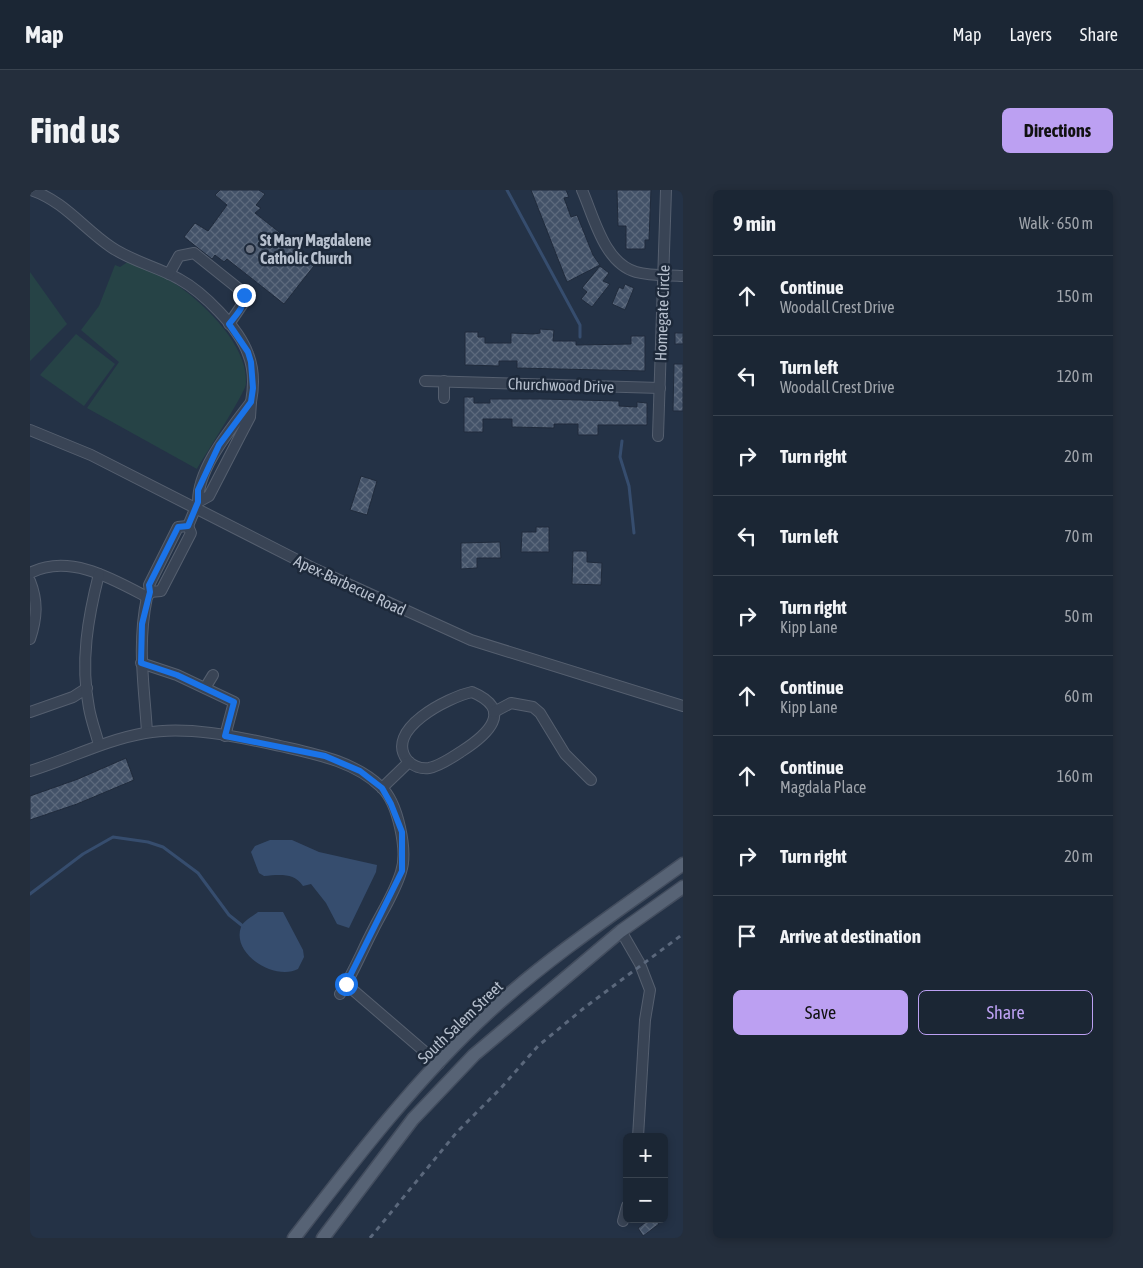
<!DOCTYPE html>
<meta charset="utf-8">
<style>
:root{--surface:#1b2634;--page:#242e3c;--text:#f1f3f6;--muted:#a0a5ac;--line:#39434f;--accent:#bca0f2}
body{margin:0;font-family:"Asap Condensed",sans-serif;background:var(--page);color:var(--text)}
.controls{position:absolute;right:15px;bottom:15px;display:grid;overflow:hidden;border-radius:8px;box-shadow:0 2px 8px #0003}
.controls button{width:45px;height:45px;display:grid;place-items:center;padding:0;border:0;border-bottom:1px solid var(--line);background:var(--surface);color:var(--text);font:25px sans-serif}
.stop{position:absolute;width:15px;height:15px;margin:-11px;border:4px solid #1a73e8;border-radius:50%;background:#fff}
.stop.end{background:#1a73e8;border-color:#fff;box-shadow:0 1px 5px #0008}
.list{margin:0;padding:0;list-style:none}
h2{display:flex;justify-content:space-between;align-items:center;height:65px;margin:0;padding:0 20px;font-size:21px}
h2 small{font-size:16px;font-weight:400;color:var(--muted)}
.list li{display:grid;grid-template-columns:32px 1fr auto;gap:15px;align-items:center;box-sizing:border-box;height:80px;padding:0 20px;border-top:1px solid var(--line)}
.list b{display:block;font-size:19px;white-space:nowrap}
.list p{margin:0;font-size:16px;white-space:nowrap;color:var(--muted)}
.list em{font-size:16px;font-style:normal;color:var(--muted)}
.actions{display:flex;gap:10px;padding:15px 20px}
.actions a{flex:1;padding:11px 0;border:1px solid var(--accent);border-radius:8px;text-align:center;font-size:18px;color:var(--accent)}
.actions .main{background:var(--accent);color:#111}
.icon{flex:none;width:28px;height:28px;fill:none;stroke:currentColor;stroke-width:2;stroke-linecap:round;stroke-linejoin:round}
.map{position:relative;flex:none;width:653px;height:1048px;overflow:hidden;border-radius:8px}
header{display:flex;align-items:center;gap:30px;box-sizing:border-box;height:70px;padding:0 25px;background:var(--surface);border-bottom:1px solid var(--line)}
header strong{font-size:24px}
nav{display:flex;gap:28px;margin-inline-start:auto;font-size:18px}
.intro{display:flex;align-items:center;justify-content:space-between;box-sizing:border-box;height:120px;padding:0 30px}
h1{margin:0;font-size:35px}
.button{padding:12px 22px;border-radius:8px;background:var(--accent);color:#111;font-size:18px;font-weight:700}
main{display:flex;gap:30px;padding:0 30px}
aside{flex:1;background:var(--surface);border-radius:8px;box-shadow:0 2px 8px #0003}
.map>svg:first-child{display:block}
.pitch{fill:#264346}
.water{fill:#364d6e}
.lines{fill:none;stroke-linecap:round;stroke-linejoin:round}
.stream{stroke:#364d6e;stroke-width:3}
.building{fill:url(#building-cross-hatch);stroke:#202b3c}
.minor-casing{stroke:#555f6f;stroke-width:12}
.major-casing{stroke:#434d5e;stroke-width:15}
.minor{stroke:#394455;stroke-width:10}
.major{stroke:#576375;stroke-width:12}
.rail{stroke:#5b687c;stroke-width:3;stroke-dasharray:5 5;stroke-linecap:butt}
.route{stroke:#1a73e8;stroke-width:6}
.worship-dot{fill:#6b7280;stroke:#1d293a;stroke-width:2}
.labels{text-anchor:middle;stroke-width:5;stroke-linejoin:round;paint-order:stroke}
.poi-label{font-size:16px;font-weight:bold;fill:#b7c0ce;stroke:#1d293a;text-anchor:start}
.street-label{font-size:16px;fill:#b7c0ce;stroke:#1d293a}
</style>
<header>
<strong>Map</strong>
<nav><a>Map</a><a>Layers</a><a>Share</a></nav>
</header>
<div class="intro"><h1>Find us</h1><a class="button">Directions</a></div>
<main>
<div class="map">
<svg width="653" height="1048" viewBox="0 0 653 1048">
<defs>
<pattern id="building-cross-hatch" width="8" height="8" patternUnits="userSpaceOnUse" patternTransform="scale(1.25)"><rect width="8" height="8" fill="#435268"/><path d="M0 0l8 8M0 8l8-8" fill="none" stroke="#5c697c"/></pattern>
</defs>
<rect width="100%" height="100%" fill="#243246"/>
<g class="pitch">
<path d="M99,71C113,78 130,84 144,93C173,112 219,156 216,194C215,203 174,267 167,279L57,218L89,172L51,140L69,116L85,75L90,77Z"/>
<polygon points="0,82 37,134 0,171"/>
<polygon points="46,144 85,174 54,216 10,185"/>
</g>
<g class="water">
<path d="M240,650H262L289,662L347,675L346,682L319,738L307,734L296,713L281,694L273,696C264,682 248,685 234,686L229,683L221,662L225,656Z"/>
<path d="M228,722H253L273,760L274,767L268,779C246,791 201,765 211,737C213,731 223,726 228,722Z"/>
</g>
<g class="lines">
<g class="stream">
<polyline points="477,0 550,135 550,147"/>
<polyline points="592,251 590,267 599,296 604,343"/>
<polyline points="0,704 53,664 83,647 118,652 133,657 168,683 199,725 214,737"/>
</g>
</g>
<g class="building">
<polygon points="190,0 229,0 235,4 226,15 231,18 225,23 287,72 254,114 197,69 194,72 185,65 182,69 154,47 165,33 178,41 197,15 185,5"/>
<polygon points="501,0 536,0 539,7 534,8 541,27 547,25 563,65 570,75 537,92"/>
<polygon points="587,0 621,0 619,50 615,50 615,59 596,59 596,36 588,36"/>
<polygon points="570,76 579,83 573,91 580,94 562,117 551,109 557,102 552,98"/>
<polygon points="595,94 604,98 595,120 582,114 589,97 593,99"/>
<polygon points="510,139 524,140 523,151 546,151 546,155 601,154 601,146 615,146 615,181 487,178 487,171 469,171 469,176 435,175 435,142 448,142 448,147 455,147 455,153 481,153 481,143 504,144 510,143"/>
<rect x="645" y="143" width="8" height="11"/>
<polygon points="644,174 653,174 653,221 643,221"/>
<polygon points="434,207 444,207 444,213 460,213 460,209 512,209 589,211 589,216 607,217 607,212 617,213 617,235 568,235 568,245 548,245 548,234 524,234 524,238 482,237 482,229 453,229 453,242 434,242"/>
<polygon points="331,286 347,291 337,325 320,320"/>
<polygon points="506,337 519,337 519,362 491,362 492,342 506,342"/>
<polygon points="470,352 471,368 447,368 447,378 431,379 431,353"/>
<polygon points="543,361 557,361 557,372 572,373 571,395 542,394"/>
<polygon points="96,568 104,590 47,614 0,630 0,606 48,589"/>
<polygon points="620,1029 626,1029 629,1034 613,1046 608,1038"/>
</g>
<g class="lines">
<g class="minor-casing">
<g id="minor">
<path d="M1,0C34,11 53,38 81,57C101,71 128,77 149,89C173,102 209,138 218,164C224,179 224,196 221,212"/>
<path d="M552,0C564,27 574,73 606,82C621,86 638,85 653,86"/>
<polyline points="139,84 149,66 164,63 209,99 214,112 199,134"/>
<polyline points="395,191 630,198"/>
<polyline points="414,208 414,191"/>
<polyline points="0,240 61,265 285,379 441,450 653,516"/>
<polyline points="628,246 636,0"/>
<path d="M158,336L168,312L179,306L210,246L220,227L221,212C201,239 168,277 168,312"/>
<path d="M0,383C39,363 83,389 117,407L120,403"/>
<path d="M0,391C8,411 7,428 0,449"/>
<polyline points="120,402 131,401 161,343 158,336"/>
<polyline points="120,402 119,395 148,337 158,336"/>
<polyline points="111,473 147,485 204,512 195,546"/>
<polyline points="175,498 183,485"/>
<path d="M442,502C485,520 457,545 432,561C423,567 410,576 399,578C391,579 383,576 378,571C352,540 419,507 442,502Z"/>
<polyline points="0,522 43,507 57,498"/>
<polyline points="464,522 481,513 503,517 510,523 535,564 561,590"/>
<path d="M117,542C114,493 107,456 117,407"/>
<path d="M69,555C66,543 61,530 59,518C50,472 58,427 69,384"/>
<path d="M0,581C39,569 75,550 115,543C157,535 209,547 250,556C285,564 324,571 351,597C368,612 378,661 371,682C365,702 352,722 343,740C332,761 323,784 310,804"/>
<polyline points="352,598 379,572"/>
<polyline points="591,741 610,774 620,800 615,830 608,947"/>
<polyline points="316,794 409,874"/>
<polyline points="593,1031 597,1016"/>
</g>
</g>
<g class="major-casing">
<g id="major">
<path d="M264,1048C325,969 386,889 460,821C518,768 589,720 653,674"/>
<polyline points="293,1048 383,929 444,865 591,741 653,697"/>
</g>
</g>
<use href="#minor" class="minor"/>
<use href="#major" class="major"/>
<polyline class="rail" points="340,1048 427,942 471,898 508,856 554,818 653,744"/>
</g>
<g class="lines">
<path class="route" d="M214,105C215,117 206,125 199,134L218,162L221,172L223,198L221,212L189,255L168,300V312L158,336L148,337L119,395L120,402L112,434L111,473L147,485L204,512L195,546L295,566L330,581L352,598L361,614L372,642V681L316,794"/>
</g>
<circle class="worship-dot" cx="220" cy="59" r="5"/>
<g class="labels">
<g class="poi-label">
<text x="230" y="56">St Mary Magdalene<tspan x="230" dy="18">Catholic Church</tspan></text>
</g>
<g class="street-label">
<text transform="translate(632 123) rotate(-88)" y="6">Homegate Circle</text>
<text transform="translate(531 195) rotate(2)" y="6">Churchwood Drive</text>
<text transform="translate(320 395) rotate(25)" y="6">Apex-Barbecue Road</text>
<text transform="translate(430 832) rotate(-44)" y="6">South Salem Street</text>
</g>
</g>
</svg>
<div class="controls">
<button>+</button>
<button>−</button>
</div>
<div class="stop" style="left:316px;top:794px"></div>
<div class="stop end" style="left:214px;top:105px"></div>
</div>
<aside>
<h2>9 min<small>Walk · 650 m</small></h2>
<ul class="list">
<li><svg class="icon" aria-label="ahead" viewBox="0 0 24 24"><path d="M12 20V5M6 11l6-6 6 6"/></svg><div><b>Continue</b><p>Woodall Crest Drive</p></div><em>150 m</em></li>
<li><svg class="icon" aria-label="left" viewBox="0 0 24 24"><path d="M17 20v-9H6M10 6l-5 5 5 5"/></svg><div><b>Turn left</b><p>Woodall Crest Drive</p></div><em>120 m</em></li>
<li><svg class="icon" aria-label="right" viewBox="0 0 24 24"><path d="M7 20v-9h11M14 6l5 5-5 5"/></svg><div><b>Turn right</b></div><em>20 m</em></li>
<li><svg class="icon" aria-label="left" viewBox="0 0 24 24"><path d="M17 20v-9H6M10 6l-5 5 5 5"/></svg><div><b>Turn left</b></div><em>70 m</em></li>
<li><svg class="icon" aria-label="right" viewBox="0 0 24 24"><path d="M7 20v-9h11M14 6l5 5-5 5"/></svg><div><b>Turn right</b><p>Kipp Lane</p></div><em>50 m</em></li>
<li><svg class="icon" aria-label="ahead" viewBox="0 0 24 24"><path d="M12 20V5M6 11l6-6 6 6"/></svg><div><b>Continue</b><p>Kipp Lane</p></div><em>60 m</em></li>
<li><svg class="icon" aria-label="ahead" viewBox="0 0 24 24"><path d="M12 20V5M6 11l6-6 6 6"/></svg><div><b>Continue</b><p>Magdala Place</p></div><em>160 m</em></li>
<li><svg class="icon" aria-label="right" viewBox="0 0 24 24"><path d="M7 20v-9h11M14 6l5 5-5 5"/></svg><div><b>Turn right</b></div><em>20 m</em></li>
<li><svg class="icon" aria-label="arrive" viewBox="0 0 24 24"><path d="M6 21V4h12l-3 4 3 4H6"/></svg><div><b>Arrive at destination</b></div></li>
</ul>
<div class="actions"><a class="main">Save</a><a>Share</a></div>
</aside>
</main>
